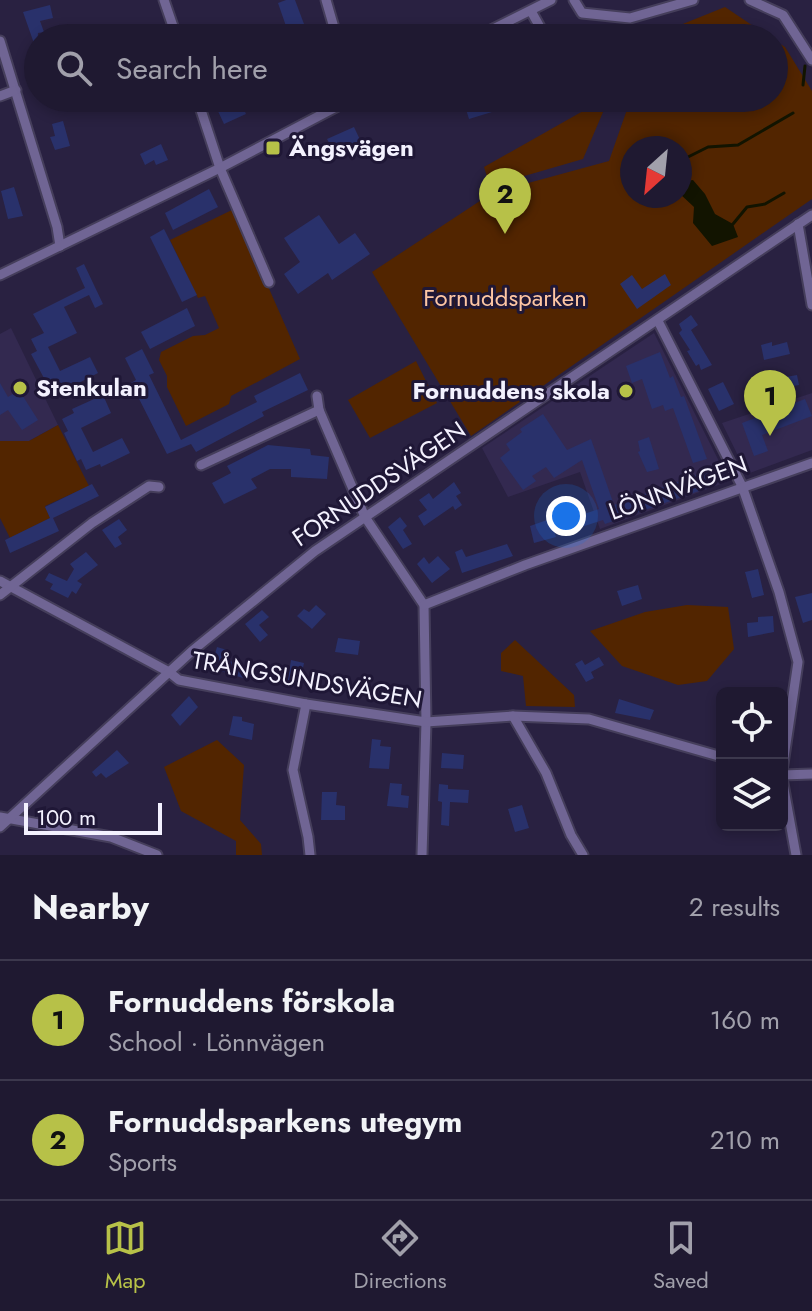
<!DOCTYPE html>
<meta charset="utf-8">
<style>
:root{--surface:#1f1931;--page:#272239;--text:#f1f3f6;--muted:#a1a0ab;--line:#3c384d;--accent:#b7c148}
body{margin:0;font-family:Jost,sans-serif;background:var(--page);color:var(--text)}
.controls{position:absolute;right:24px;bottom:24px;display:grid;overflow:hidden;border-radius:12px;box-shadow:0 4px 12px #0003}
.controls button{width:72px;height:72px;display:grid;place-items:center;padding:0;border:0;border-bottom:2px solid var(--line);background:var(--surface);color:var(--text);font:40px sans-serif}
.compass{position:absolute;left:620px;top:136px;width:72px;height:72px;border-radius:50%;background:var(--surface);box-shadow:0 4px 12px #0003;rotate:207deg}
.scale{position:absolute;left:24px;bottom:20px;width:138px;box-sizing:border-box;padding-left:8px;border:4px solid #f3f1fe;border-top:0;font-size:22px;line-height:28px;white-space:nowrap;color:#f3f1fe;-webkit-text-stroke:6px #1f1736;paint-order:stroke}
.you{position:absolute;left:566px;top:516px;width:28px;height:28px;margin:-20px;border:6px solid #fff;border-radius:50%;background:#1a73e8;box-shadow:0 0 0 12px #1a73e833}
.badge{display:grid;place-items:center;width:52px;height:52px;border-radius:50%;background:var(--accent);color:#111;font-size:26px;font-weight:700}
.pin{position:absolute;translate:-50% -66px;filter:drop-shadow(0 2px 4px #0008)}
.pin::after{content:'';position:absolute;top:42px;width:28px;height:24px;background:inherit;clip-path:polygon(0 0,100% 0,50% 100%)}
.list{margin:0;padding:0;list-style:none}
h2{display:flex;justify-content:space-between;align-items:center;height:104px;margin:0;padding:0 32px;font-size:34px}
h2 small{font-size:26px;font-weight:400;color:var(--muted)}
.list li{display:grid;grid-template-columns:52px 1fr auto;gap:24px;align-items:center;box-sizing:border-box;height:120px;padding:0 32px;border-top:2px solid var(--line)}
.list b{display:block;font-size:30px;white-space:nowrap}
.list p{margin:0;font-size:26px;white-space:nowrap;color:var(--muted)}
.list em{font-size:26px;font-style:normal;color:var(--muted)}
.icon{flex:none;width:44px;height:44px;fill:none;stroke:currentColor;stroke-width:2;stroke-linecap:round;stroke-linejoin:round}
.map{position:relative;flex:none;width:812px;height:855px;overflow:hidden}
.search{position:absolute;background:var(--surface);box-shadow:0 4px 12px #0003;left:24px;right:24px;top:24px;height:88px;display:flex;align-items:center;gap:20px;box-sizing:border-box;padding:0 28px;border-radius:44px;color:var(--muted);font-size:30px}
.sheet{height:344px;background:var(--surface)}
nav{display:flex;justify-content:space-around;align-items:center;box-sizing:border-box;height:112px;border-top:2px solid var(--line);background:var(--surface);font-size:22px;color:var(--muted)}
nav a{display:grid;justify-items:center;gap:4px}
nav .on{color:var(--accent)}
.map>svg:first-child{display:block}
.built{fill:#332950}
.green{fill:#522500;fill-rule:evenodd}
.water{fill:#121400}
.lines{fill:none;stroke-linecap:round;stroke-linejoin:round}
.stream{stroke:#121400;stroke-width:3}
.building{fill:#29316b}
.minor-casing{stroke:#453e5b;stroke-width:13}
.minor{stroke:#706594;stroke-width:9}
.poi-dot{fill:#b7c148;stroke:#1f1736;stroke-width:3}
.labels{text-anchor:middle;stroke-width:6;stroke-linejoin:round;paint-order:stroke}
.poi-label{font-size:24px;font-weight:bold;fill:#f3f1fe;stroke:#1f1736;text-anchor:start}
.park-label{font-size:24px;fill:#fec6a3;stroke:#1f1736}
.street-label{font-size:24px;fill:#f3f1fe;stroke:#1f1736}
</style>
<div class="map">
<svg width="812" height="855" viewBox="0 0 812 855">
<rect width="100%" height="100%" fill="#292141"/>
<g class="built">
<polygon points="11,328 58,425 29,441 0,441 0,334"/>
<polygon points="654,333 729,481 600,529 580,472 508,497 482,448"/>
<polygon points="812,393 812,450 747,474 722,423"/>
</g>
<g class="green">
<polygon points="725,7 771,38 648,38"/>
<path d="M774,40L785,47L812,91V199L471,436L372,272L492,193L609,161L631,98H774ZM632,148H680V196H632Z"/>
<polygon points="606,98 609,98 583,159 490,186 484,167"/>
<polygon points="234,209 300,359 231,396 229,404 186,426 167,387 167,376 159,360 161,352 193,336 205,335 219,328 205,296 198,298 170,240"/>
<polygon points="416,361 437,403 370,438 348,400"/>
<polygon points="58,425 89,486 45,506 50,518 10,538 0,518 0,441 29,441"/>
<polygon points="687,605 728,607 734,649 707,681 678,685 622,666 590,631 645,612"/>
<polygon points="515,640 574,695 575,707 526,706 523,676 501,671 501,653"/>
<polygon points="217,740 244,765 240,820 261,844 262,855 236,855 236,841 181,811 164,767"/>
</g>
<polygon class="water" points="693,180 705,194 715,214 733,224 738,237 712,246 693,223 694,207 680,194 680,182"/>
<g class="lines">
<g class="stream">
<polyline points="803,85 805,66"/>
<polyline points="680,161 708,147 738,145 793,113"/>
<polyline points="733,224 747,207 765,204 784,193"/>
</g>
</g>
<g class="building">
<polygon points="286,0 295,0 304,24 287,29 278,3"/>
<polygon points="50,5 53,18 40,21 44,32 38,33 37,52 23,12"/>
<polygon points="487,98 492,112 469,119 465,106"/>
<polygon points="232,102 234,107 241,103 246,114 224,124 217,109"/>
<polygon points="63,121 70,146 55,150 50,137 55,136 52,124"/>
<polygon points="354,127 362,144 353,147 352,144 334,152 327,139"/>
<polygon points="161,144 168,160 156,165 154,160 145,165 140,154"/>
<polygon points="14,187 23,216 8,219 1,191"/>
<polygon points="209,189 218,207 173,230 165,213"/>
<polygon points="319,215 339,244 355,233 370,254 332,280 328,273 298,294 284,274 300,262 284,238"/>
<polygon points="164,229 197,295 182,302 150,237"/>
<polygon points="84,264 103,304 95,308 89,295 64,307 77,333 48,347 60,371 90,357 98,373 69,388 68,385 55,391 48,378 45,380 31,354 37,351 31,339 44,333 33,314 85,288 76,268"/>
<polygon points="665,274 671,285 637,309 620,284 632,275 642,289"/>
<polygon points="187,308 195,326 150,349 141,332"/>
<polygon points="691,315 698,325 691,330 712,365 701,370 699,364 696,366 687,351 690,350 679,333 682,330 679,324"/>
<polygon points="772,342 772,346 787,342 790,354 764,360 761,345"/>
<polygon points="142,349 154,373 149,375 181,440 257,402 254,396 300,373 308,390 262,412 264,416 196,452 191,444 167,454 131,383 136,380 125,358"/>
<polygon points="660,352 670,378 673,376 681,397 684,396 707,459 693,463 673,408 665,411 663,405 652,409 642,379 632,383 626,366"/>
<polygon points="778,372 780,378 797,375 799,385 771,390 768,374"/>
<polygon points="723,382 734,404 719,411 708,389"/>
<polygon points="0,383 8,397 19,390 38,420 22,430 8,410 0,415"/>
<polygon points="103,395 111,413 81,428 93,452 122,438 130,453 101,467 100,464 86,470 81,459 77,461 64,433 68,431 62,419 74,413 72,409"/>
<polygon points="805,399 812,416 762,435 768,451 754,456 742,423"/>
<polygon points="543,414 567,450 591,439 614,505 710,470 716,485 605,524 603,520 569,531 562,514 572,510 575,517 599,509 582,460 554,478 546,467 532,476 536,481 523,490 500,458 510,450 506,444 522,432 520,429"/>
<polygon points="649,437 659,469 647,472 638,452 640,451 638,441"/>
<polygon points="268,445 310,449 311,455 329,457 327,479 291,477 291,469 270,469 251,479 257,488 224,504 212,483 231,473 227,466"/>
<polygon points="454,482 461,493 456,496 462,505 455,510 453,506 424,526 418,516 427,510 419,500 429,493 433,499"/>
<polygon points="92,484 99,496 53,518 59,531 10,553 5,540 50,518 45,507"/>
<polygon points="400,517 407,526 403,530 412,544 403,549 388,527"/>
<polygon points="119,519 127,530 118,537 122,544 115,548 102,530"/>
<polygon points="550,519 556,537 534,543 530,526"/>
<polygon points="507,544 513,556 462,573 455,552 462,549 466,557"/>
<polygon points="86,552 98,565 77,581 82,584 76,594 72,591 68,598 50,589 53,584 45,580 49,573 67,581 74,569 70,564"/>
<polygon points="438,556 450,569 432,583 417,564 424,557 429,564"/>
<polygon points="758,569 764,595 752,598 745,572"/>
<polygon points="638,585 642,599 622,606 617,591"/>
<polygon points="812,593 812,620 803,623 795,597"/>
<polygon points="316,605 326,614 312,629 297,616 304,609 309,612"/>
<polygon points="262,610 269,617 259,625 268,635 260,642 245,624"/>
<polygon points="773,616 774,632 748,637 747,623 758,622 758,617"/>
<polygon points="338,638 360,641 358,655 335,652"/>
<polygon points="217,647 227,650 225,660 237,663 236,666 246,669 243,678 211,668"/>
<polygon points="599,657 604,665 591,672 594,678 586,682 575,664 582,660 585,665"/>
<polygon points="291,660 304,663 299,688 287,685"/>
<polygon points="189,696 198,707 180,726 171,715"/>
<polygon points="619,699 654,710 650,720 615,713"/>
<polygon points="233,716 242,717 242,721 254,724 252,740 229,735"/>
<polygon points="372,739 381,740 380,746 391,747 389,769 369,768"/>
<polygon points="117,750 129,763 106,778 101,773 96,777 92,772"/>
<polygon points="442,753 464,755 463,769 441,768"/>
<polygon points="390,783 402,784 401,795 409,796 408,808 387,806"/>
<polygon points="439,784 448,785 448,789 469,790 468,803 450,802 449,826 441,825 442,802 438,801"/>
<polygon points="322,792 337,792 336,805 345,806 345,820 321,820"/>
<polygon points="522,805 529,828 515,832 508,809"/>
</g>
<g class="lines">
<g class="minor-casing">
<g id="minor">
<polyline points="164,0 177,38"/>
<polyline points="326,0 337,38"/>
<polyline points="574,0 582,13 630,18 693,0"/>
<polyline points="750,0 783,15 812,60"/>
<polyline points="531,11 546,38"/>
<polyline points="475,38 551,0"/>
<polyline points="0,41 57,227 60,246"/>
<polyline points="0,96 16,90"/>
<polyline points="197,98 220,168 269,282"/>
<polyline points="524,104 530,98"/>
<polyline points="798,224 812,305"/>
<polyline points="0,275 220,168 353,98"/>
<polyline points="658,321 742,486 779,592 798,662 782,771"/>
<polyline points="317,396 319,410 365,517 424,605 426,722 422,855"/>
<polyline points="201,465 319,410"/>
<polyline points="0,581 169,672 179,680 306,704 426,722 513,716 589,719 722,757"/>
<polyline points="0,595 92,523 149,486 159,487"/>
<polyline points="424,605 525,565 812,463"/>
<polyline points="306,704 293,770 308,837 310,855"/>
<polyline points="513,716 546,773 571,835 583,855"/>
<polyline points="782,775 812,774"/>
<polyline points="782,778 796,855"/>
<polyline points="0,817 111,837 157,855"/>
<polyline points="0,827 192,651 315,551 812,215"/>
</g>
</g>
<use href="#minor" class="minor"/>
</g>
<g class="poi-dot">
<rect x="265" y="140" width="16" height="16" rx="4"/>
<circle cx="20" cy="388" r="8"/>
<circle cx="626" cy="391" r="8"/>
</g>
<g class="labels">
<g class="poi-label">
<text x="289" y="156">Ängsvägen</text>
<text x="36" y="396">Stenkulan</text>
<text x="610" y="399" text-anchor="end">Fornuddens skola</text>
</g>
<g class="park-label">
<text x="505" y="306">Fornuddsparken</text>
</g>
<g class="street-label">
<text transform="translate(379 484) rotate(-34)" y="8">FORNUDDSVÄGEN</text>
<text transform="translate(678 488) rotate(-20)" y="8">LÖNNVÄGEN</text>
<text transform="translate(307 680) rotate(10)" y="8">TRÅNGSUNDSVÄGEN</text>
</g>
</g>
</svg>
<div class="controls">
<button><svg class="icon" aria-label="locate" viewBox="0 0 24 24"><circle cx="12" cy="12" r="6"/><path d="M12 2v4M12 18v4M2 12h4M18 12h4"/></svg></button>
<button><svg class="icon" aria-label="layers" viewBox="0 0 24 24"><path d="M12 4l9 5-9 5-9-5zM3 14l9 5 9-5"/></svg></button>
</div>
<svg class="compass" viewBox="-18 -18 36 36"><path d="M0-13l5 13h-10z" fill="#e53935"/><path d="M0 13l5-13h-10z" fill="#a1a0ab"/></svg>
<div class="scale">100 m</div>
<div class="you"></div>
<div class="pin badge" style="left:770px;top:436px">1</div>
<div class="pin badge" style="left:505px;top:234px">2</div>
<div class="search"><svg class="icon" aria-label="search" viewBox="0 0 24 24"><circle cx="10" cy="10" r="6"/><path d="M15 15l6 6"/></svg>Search here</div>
</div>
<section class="sheet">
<h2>Nearby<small>2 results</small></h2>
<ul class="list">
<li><span class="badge">1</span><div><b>Fornuddens förskola</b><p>School · Lönnvägen</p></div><em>160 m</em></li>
<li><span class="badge">2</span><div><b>Fornuddsparkens utegym</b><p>Sports</p></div><em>210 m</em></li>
</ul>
</section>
<nav>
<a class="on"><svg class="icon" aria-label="map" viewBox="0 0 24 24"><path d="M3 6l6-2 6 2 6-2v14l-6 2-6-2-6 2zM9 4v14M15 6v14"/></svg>Map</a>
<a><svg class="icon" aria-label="directions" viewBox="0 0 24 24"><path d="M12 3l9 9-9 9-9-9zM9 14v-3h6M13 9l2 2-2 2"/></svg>Directions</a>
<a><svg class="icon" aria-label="saved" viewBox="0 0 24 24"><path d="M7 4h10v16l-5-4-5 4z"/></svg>Saved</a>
</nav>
